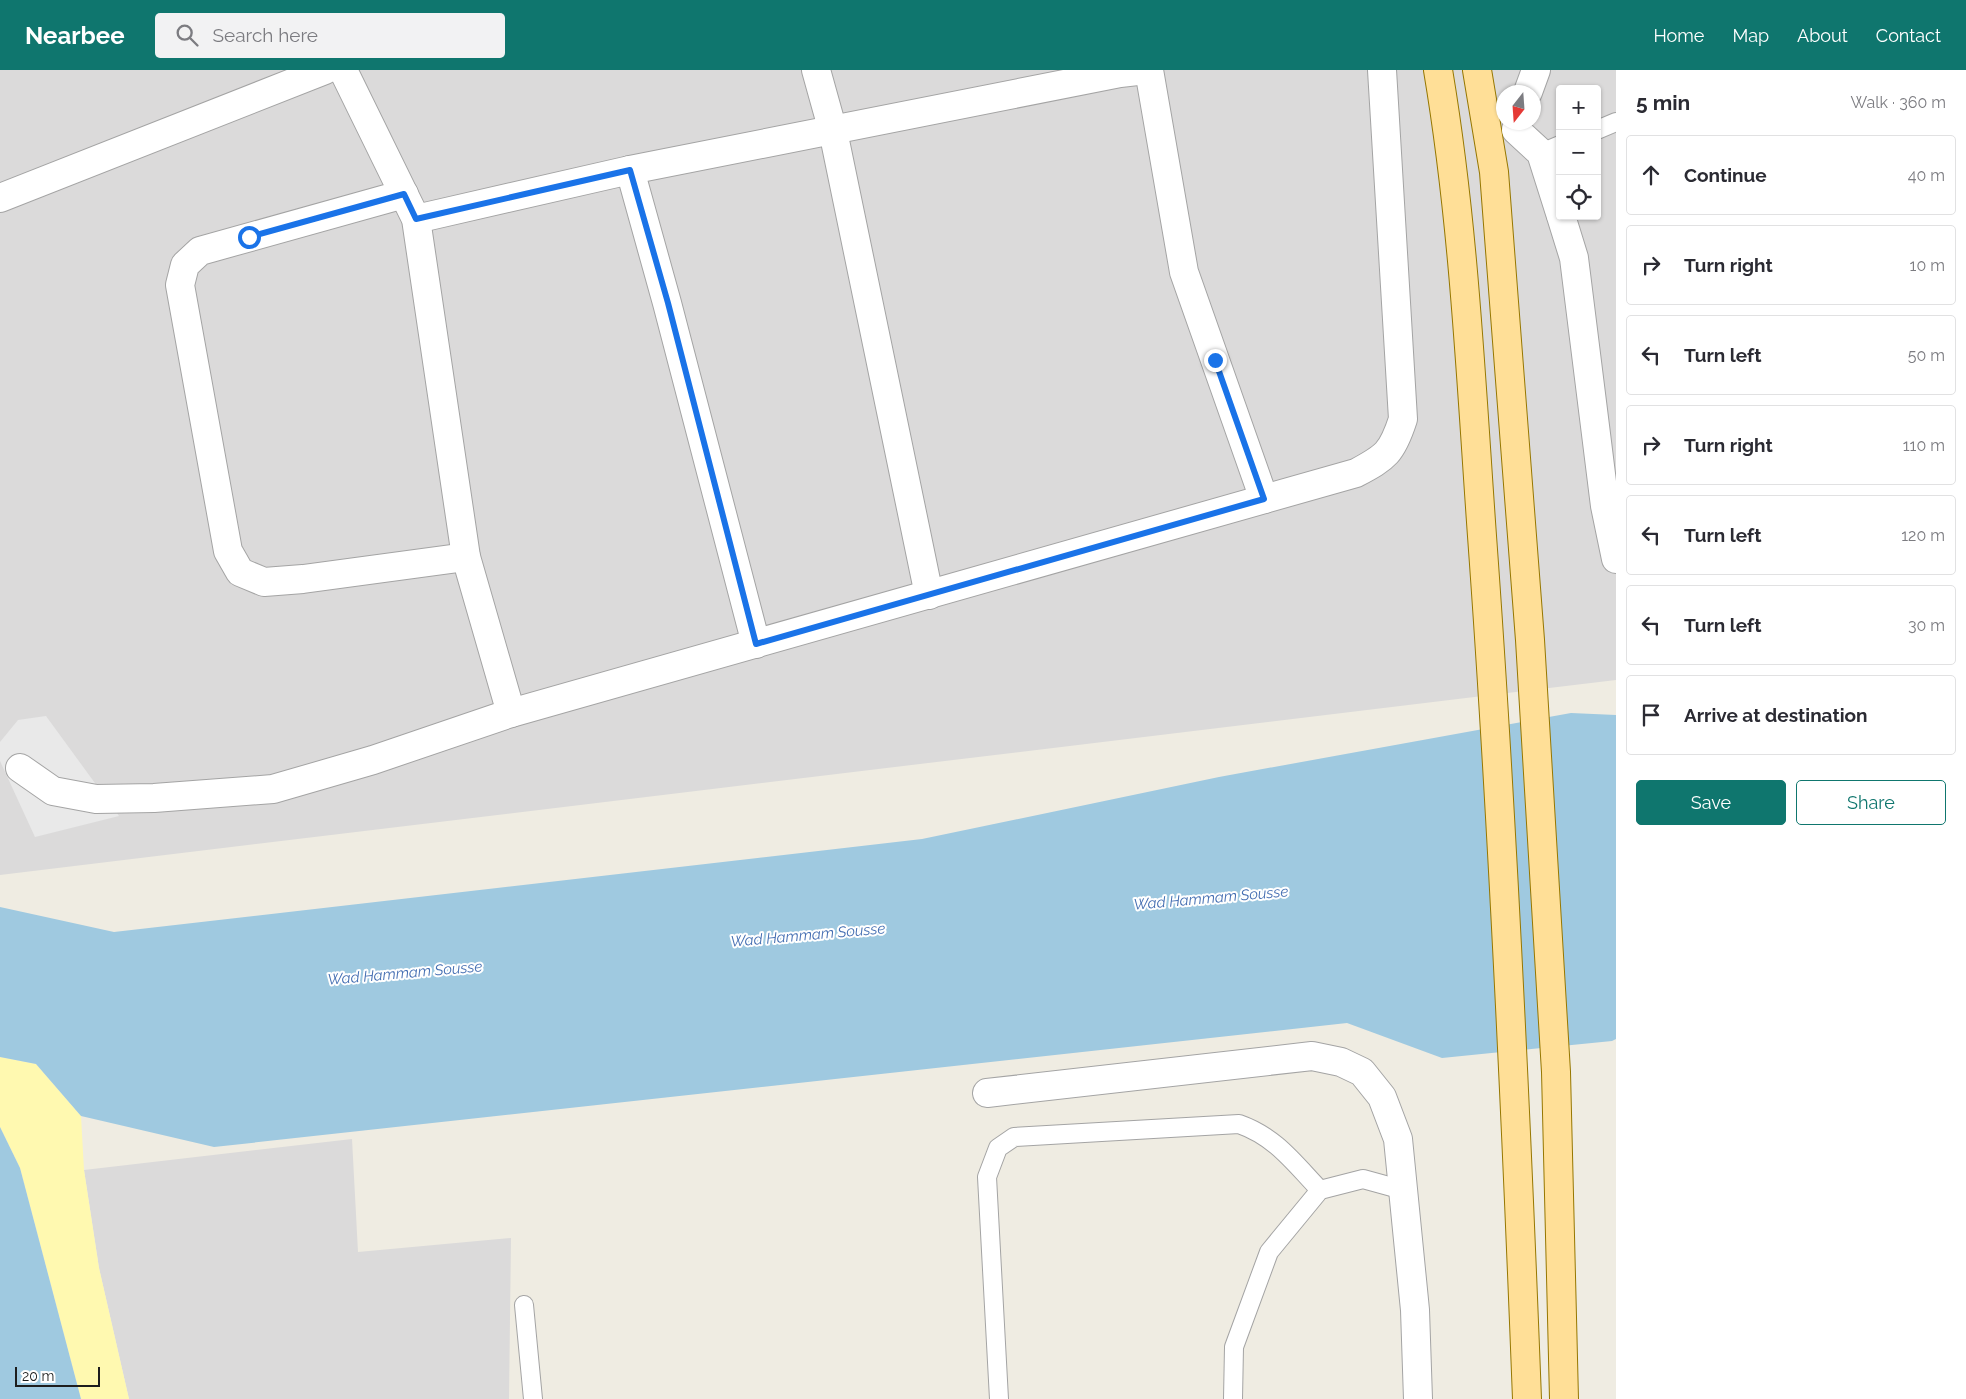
<!DOCTYPE html>
<meta charset="utf-8">
<style>
:root{--surface:#fff;--page:#f2f2f3;--text:#2b2b33;--muted:#7c7c81;--line:#e1e1e2;--accent:#0f766e}
body{margin:0;font-family:Raleway,sans-serif;background:var(--page);color:var(--text)}
.controls{position:absolute;right:15px;top:15px;display:grid;overflow:hidden;border-radius:5px;box-shadow:0 1px 4px #0004}
.controls button{width:45px;height:45px;display:grid;place-items:center;padding:0;border:0;border-bottom:1px solid var(--line);background:var(--surface);color:var(--text);font:25px sans-serif}
.compass{position:absolute;left:1496px;top:15px;width:45px;height:45px;border-radius:50%;background:var(--surface);box-shadow:0 1px 4px #0004;rotate:197deg}
.scale{position:absolute;left:15px;bottom:12px;width:85px;box-sizing:border-box;padding-left:5px;border:2px solid #1d1d1d;border-top:0;font-size:14px;line-height:18px;white-space:nowrap;color:#1d1d1d;-webkit-text-stroke:4px #fff;paint-order:stroke}
.stop{position:absolute;width:15px;height:15px;margin:-11px;border:4px solid #1a73e8;border-radius:50%;background:#fff}
.stop.end{background:#1a73e8;border-color:#fff;box-shadow:0 1px 5px #0008}
.list{margin:0;padding:0;list-style:none}
h2{display:flex;justify-content:space-between;align-items:center;height:65px;margin:0;padding:0 20px;font-size:21px}
h2 small{font-size:16px;font-weight:400;color:var(--muted)}
.list li{display:grid;grid-template-columns:32px 1fr auto;gap:15px;align-items:center;box-sizing:border-box;height:80px;margin:0 10px 10px;padding:0 10px;border:1px solid var(--line);border-radius:5px}
.list b{display:block;font-size:19px;white-space:nowrap}
.list em{font-size:16px;font-style:normal;color:var(--muted)}
.actions{display:flex;gap:10px;padding:15px 20px}
.actions a{flex:1;padding:11px 0;border:1px solid var(--accent);border-radius:5px;text-align:center;font-size:18px;color:var(--accent)}
.actions .main{background:var(--accent);color:#fff}
.icon{flex:none;width:28px;height:28px;fill:none;stroke:currentColor;stroke-width:2;stroke-linecap:round;stroke-linejoin:round}
.map{position:relative;flex:none;width:1616px;height:1329px;overflow:hidden}
header{display:flex;align-items:center;gap:30px;box-sizing:border-box;height:70px;padding:0 25px;background:var(--accent);color:#fff}
header strong{font-size:24px}
nav{display:flex;gap:28px;margin-inline-start:auto;font-size:18px}
.search{width:350px;height:45px;background:var(--page);display:flex;align-items:center;gap:12px;box-sizing:border-box;padding:0 18px;border-radius:5px;color:var(--muted);font-size:19px}
main{display:flex}
aside{flex:1;background:var(--surface)}
.map>svg:first-child{display:block}
.residential{fill:#dbdada;fill-rule:evenodd}
.sand{fill:#fff9b0}
.parking{fill:#e9e9e9}
.water{fill:#9fc9e0}
.lines{fill:none;stroke-linecap:round;stroke-linejoin:round}
.lane-casing{stroke:#a4a4a4;stroke-width:20}
.street-casing{stroke:#a4a4a4;stroke-width:30}
.primary-casing{stroke:#967700;stroke-width:30}
.lane{stroke:#fff;stroke-width:18}
.street{stroke:#fff;stroke-width:28}
.primary{stroke:#ffdf97;stroke-width:28}
.route{stroke:#1a73e8;stroke-width:6}
.labels{text-anchor:middle;stroke-width:4;stroke-linejoin:round;paint-order:stroke}
.water-label{font-size:15px;font-style:italic;fill:#446eb2;stroke:#fff}
</style>
<header>
<strong>Nearbee</strong>
<div class="search"><svg class="icon" aria-label="search" viewBox="0 0 24 24"><circle cx="10" cy="10" r="6"/><path d="M15 15l6 6"/></svg>Search here</div>
<nav><a>Home</a><a>Map</a><a>About</a><a>Contact</a></nav>
</header>
<main>
<div class="map">
<svg width="1616" height="1329" viewBox="0 0 1616 1329">
<rect width="100%" height="100%" fill="#efece2"/>
<g class="residential">
<path d="M0,0H1616V610L0,805ZM1560,19H1597V146H1560ZM1504,22H1534V52H1504Z"/>
<polygon points="352,1069 358,1182 511,1168 509,1329 129,1329 99,1198 84,1100"/>
</g>
<polygon class="sand" points="0,987 36,994 81,1046 84,1100 99,1198 129,1329 81,1329 20,1098 0,1057"/>
<polygon class="parking" points="46,646 119,746 35,767 0,691 0,672 18,650"/>
<g class="water">
<polygon points="1571,643 1616,645 1616,969 1612,971 1442,988 1347,953 214,1077 81,1046 36,994 0,987 0,837 114,862 922,769 1219,707"/>
<polygon points="0,1057 20,1098 81,1329 0,1329"/>
</g>
<g class="lines">
<g class="lane-casing">
<g id="lane">
<polyline points="1597,60 1616,52"/>
<polyline points="1541,83 1560,75"/>
<polyline points="524,1235 533,1329"/>
<path d="M999,1329L987,1107L998,1078L1014,1067L1239,1054C1276,1067 1294,1093 1320,1120"/>
<polyline points="1233,1329 1234,1277 1269,1182 1320,1120 1363,1109 1403,1120"/>
</g>
</g>
<g class="street-casing">
<g id="street">
<polyline points="343,0 416,149 466,487 511,643"/>
<polyline points="816,0 833,61 929,525"/>
<polyline points="1149,0 1184,202 1264,429"/>
<polyline points="1528,22 1536,0"/>
<polyline points="1516,60 1541,83 1560,143"/>
<polyline points="630,100 667,233 756,574"/>
<polyline points="404,124 200,181 185,195 180,215 228,481 240,502 264,512 303,509 466,487"/>
<polyline points="0,128 325,0"/>
<polyline points="1561,146 1574,188 1605,436 1616,489"/>
<polyline points="416,149 630,100 1120,3 1146,0"/>
<path d="M20,698L53,721L96,729L154,728L273,719L373,690L511,643L1356,403C1386,387 1392,383 1403,349L1382,0"/>
<polyline points="987,1023 1312,986 1341,992 1362,1002 1382,1027 1398,1069 1415,1240 1418,1329"/>
</g>
</g>
<g class="primary-casing">
<g id="primary">
<path d="M1438,0C1464,154 1471,311 1482,466C1503,754 1516,1041 1527,1329"/>
<polyline points="1477,0 1494,102 1530,570 1556,1002 1564,1329"/>
</g>
</g>
<use href="#lane" class="lane"/>
<use href="#street" class="street"/>
<use href="#primary" class="primary"/>
</g>
<g class="lines">
<polyline class="route" points="249,167 404,124 416,149 630,100 668,233 756,574 1264,429 1215,290"/>
</g>
<g class="labels">
<g class="water-label">
<text transform="translate(1211 828) rotate(-5)" y="5">Wad Hammam Sousse</text>
<text transform="translate(808 865) rotate(-5)" y="5">Wad Hammam Sousse</text>
<text transform="translate(405 903) rotate(-5)" y="5">Wad Hammam Sousse</text>
</g>
</g>
</svg>
<div class="controls">
<button>+</button>
<button>−</button>
<button><svg class="icon" aria-label="locate" viewBox="0 0 24 24"><circle cx="12" cy="12" r="6"/><path d="M12 2v4M12 18v4M2 12h4M18 12h4"/></svg></button>
</div>
<svg class="compass" viewBox="-18 -18 36 36"><path d="M0-13l5 13h-10z" fill="#e53935"/><path d="M0 13l5-13h-10z" fill="#7c7c81"/></svg>
<div class="scale">20 m</div>
<div class="stop" style="left:249px;top:167px"></div>
<div class="stop end" style="left:1215px;top:290px"></div>
</div>
<aside>
<h2>5 min<small>Walk · 360 m</small></h2>
<ul class="list">
<li><svg class="icon" aria-label="ahead" viewBox="0 0 24 24"><path d="M12 20V5M6 11l6-6 6 6"/></svg><div><b>Continue</b></div><em>40 m</em></li>
<li><svg class="icon" aria-label="right" viewBox="0 0 24 24"><path d="M7 20v-9h11M14 6l5 5-5 5"/></svg><div><b>Turn right</b></div><em>10 m</em></li>
<li><svg class="icon" aria-label="left" viewBox="0 0 24 24"><path d="M17 20v-9H6M10 6l-5 5 5 5"/></svg><div><b>Turn left</b></div><em>50 m</em></li>
<li><svg class="icon" aria-label="right" viewBox="0 0 24 24"><path d="M7 20v-9h11M14 6l5 5-5 5"/></svg><div><b>Turn right</b></div><em>110 m</em></li>
<li><svg class="icon" aria-label="left" viewBox="0 0 24 24"><path d="M17 20v-9H6M10 6l-5 5 5 5"/></svg><div><b>Turn left</b></div><em>120 m</em></li>
<li><svg class="icon" aria-label="left" viewBox="0 0 24 24"><path d="M17 20v-9H6M10 6l-5 5 5 5"/></svg><div><b>Turn left</b></div><em>30 m</em></li>
<li><svg class="icon" aria-label="arrive" viewBox="0 0 24 24"><path d="M6 21V4h12l-3 4 3 4H6"/></svg><div><b>Arrive at destination</b></div></li>
</ul>
<div class="actions"><a class="main">Save</a><a>Share</a></div>
</aside>
</main>
